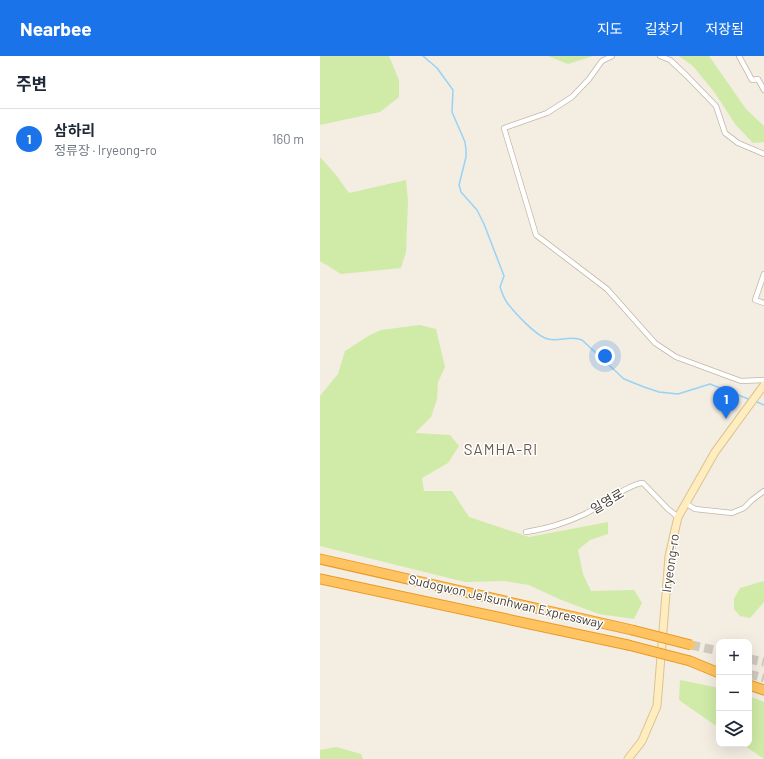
<!DOCTYPE html>
<html lang="ko">
<meta charset="utf-8">
<style>
:root{--surface:#fff;--page:#f6f6f7;--text:#1f2937;--muted:#747a83;--line:#e0e1e3;--accent:#1a73e8}
body{margin:0;font-family:Barlow,"Noto Sans KR",sans-serif;background:var(--page);color:var(--text)}
.controls{position:absolute;right:12px;bottom:12px;display:grid;overflow:hidden;border-radius:8px;box-shadow:0 4px 16px #0002}
.controls button{width:36px;height:36px;display:grid;place-items:center;padding:0;border:0;border-bottom:1px solid var(--line);background:var(--surface);color:var(--text);font:20px sans-serif}
.you{position:absolute;left:285px;top:300px;width:14px;height:14px;margin:-10px;border:3px solid #fff;border-radius:50%;background:#1a73e8;box-shadow:0 0 0 6px #1a73e833}
.badge{display:grid;place-items:center;width:26px;height:26px;border-radius:50%;background:var(--accent);color:#fff;font-size:13px;font-weight:700}
.pin{position:absolute;translate:-50% -33px;filter:drop-shadow(0 1px 2px #0008)}
.pin::after{content:'';position:absolute;top:21px;width:14px;height:12px;background:inherit;clip-path:polygon(0 0,100% 0,50% 100%)}
.list{margin:0;padding:0;list-style:none}
h2{display:flex;justify-content:space-between;align-items:center;height:52px;margin:0;padding:0 16px;font-size:17px}
h2 small{font-size:13px;font-weight:400;color:var(--muted)}
.list li{display:grid;grid-template-columns:26px 1fr auto;gap:12px;align-items:center;box-sizing:border-box;height:60px;padding:0 16px;border-top:1px solid var(--line)}
.list b{display:block;font-size:15px;white-space:nowrap}
.list p{margin:0;font-size:13px;white-space:nowrap;color:var(--muted)}
.list em{font-size:13px;font-style:normal;color:var(--muted)}
.icon{flex:none;width:22px;height:22px;fill:none;stroke:currentColor;stroke-width:2;stroke-linecap:round;stroke-linejoin:round}
.map{position:relative;flex:none;width:444px;height:703px;overflow:hidden}
header{display:flex;align-items:center;gap:24px;box-sizing:border-box;height:56px;padding:0 20px;background:var(--accent);color:#fff}
header strong{font-size:19px}
nav{display:flex;gap:22px;margin-inline-start:auto;font-size:14px}
main{display:flex}
aside{flex:1;background:var(--surface)}
.map>svg:first-child{display:block}
.green{fill:#cfeba7}
.lines{fill:none;stroke-linecap:round;stroke-linejoin:round}
.stream{stroke:#98d3f6;stroke-width:1.5}
.highway-tunnel{stroke:#d0cabf;stroke-width:9;stroke-dasharray:9 4.5;stroke-linecap:butt}
.street-casing{stroke:#c2b7a7;stroke-width:6}
.secondary-casing{stroke:#dac38f;stroke-width:9}
.highway-casing{stroke:#ea9a25;stroke-width:11}
.street{stroke:#fff;stroke-width:4.5}
.secondary{stroke:#ffedc0;stroke-width:7}
.highway{stroke:#ffc461;stroke-width:9}
.highway-bridge-casing{stroke:#ea9a25;stroke-width:11;stroke-linecap:butt}
.highway-bridge{stroke:#ffc461;stroke-width:9}
.labels{text-anchor:middle;stroke-width:3;stroke-linejoin:round;paint-order:stroke}
.street-label{font-size:13px;fill:#453d32;stroke:#fff}
.quarter-label{font-size:15px;letter-spacing:1px;fill:#685a49;stroke:#fff}
</style>
<header>
<strong>Nearbee</strong>
<nav><a>지도</a><a>길찾기</a><a>저장됨</a></nav>
</header>
<main>
<aside>
<h2>주변<small></small></h2>
<ul class="list">
<li><span class="badge">1</span><div><b>삼하리</b><p>정류장 · Iryeong-ro</p></div><em>160 m</em></li>
</ul>
</aside>
<div class="map">
<svg width="444" height="703" viewBox="0 0 444 703">
<rect width="100%" height="100%" fill="#f3ede2"/>
<g class="green">
<polygon points="0,0 69,0 79,24 79,41 60,56 0,69"/>
<polygon points="228,0 273,0 248,8"/>
<polygon points="359,0 389,0 426,53 444,70 444,86 433,87 415,68 395,37 373,10"/>
<polygon points="0,101 16,119 29,137 86,124 88,146 86,196 81,212 21,218 0,205"/>
<polygon points="100,269 116,273 125,311 118,326 117,343 111,361 95,377 130,379 139,390 128,407 102,422 104,435 132,435 149,461 209,481 288,466 288,478 270,484 258,494 263,518 271,535 314,534 322,547 314,563 279,558 239,543 209,529 184,525 145,526 0,490 0,340 18,318 25,295 50,279 61,274"/>
<polygon points="444,525 444,546 430,562 420,560 414,553 414,543 420,532"/>
<polygon points="360,624 399,632 399,672 359,644"/>
<polygon points="429,640 444,646 444,703 422,688 429,688"/>
<polygon points="16,691 41,698 43,703 0,703 0,694"/>
</g>
<g class="lines">
<g class="stream">
<path d="M103,0L117,12L133,34L132,56L145,86L146,94V101L139,129L141,136L157,154L164,168L184,220L180,231C182,237 184,243 188,248C195,257 217,281 228,283C239,286 250,279 262,284L304,323L324,331L339,336L358,338L390,328L431,344"/>
<polyline points="435,345 444,349"/>
</g>
<g class="highway-tunnel">
<polyline points="371,589 399,595"/>
<polyline points="429,603 444,606"/>
<polyline points="429,618 444,622"/>
</g>
<g class="street-casing">
<g id="street">
<polyline points="292,0 282,5 269,23 252,41 227,57 184,72 216,179 287,233 335,287 356,301 421,325 444,324"/>
<polyline points="340,0 350,4 366,19 396,50 405,77 418,87 444,98"/>
<polyline points="419,0 432,24 438,23 444,34"/>
<polyline points="444,218 435,244 444,247"/>
<polyline points="365,447 375,453 412,457 424,452 432,444 444,435"/>
<path d="M206,476C228,472 244,468 265,458C281,450 308,428 323,427L348,453L358,461"/>
</g>
</g>
<g class="secondary-casing">
<polyline id="secondary" points="308,703 322,685 337,650 349,500 358,461 395,396 444,329"/>
</g>
<g class="highway-casing">
<g id="highway">
<polyline points="0,503 312,574"/>
<polyline points="0,523 308,589"/>
<polyline points="370,605 399,617"/>
<polyline points="429,629 444,634"/>
</g>
</g>
<use href="#street" class="street"/>
<use href="#secondary" class="secondary"/>
<use href="#highway" class="highway"/>
<g class="highway-bridge-casing">
<g id="highway-bridge">
<polyline points="312,574 371,589"/>
<polyline points="308,589 370,605"/>
</g>
</g>
<use href="#highway-bridge" class="highway-bridge"/>
</g>
<g class="labels">
<g class="street-label">
<text transform="translate(287 445) rotate(-31)" y="5">일영로</text>
<text transform="translate(350 507) rotate(-82)" y="5">Iryeong-ro</text>
<text transform="translate(186 545) rotate(13)" y="5">Sudogwon Je1sunhwan Expressway</text>
</g>
<g class="quarter-label">
<text x="181" y="399">SAMHA-RI</text>
</g>
</g>
</svg>
<div class="controls">
<button>+</button>
<button>−</button>
<button><svg class="icon" aria-label="layers" viewBox="0 0 24 24"><path d="M12 4l9 5-9 5-9-5zM3 14l9 5 9-5"/></svg></button>
</div>
<div class="you"></div>
<div class="pin badge" style="left:406px;top:363px">1</div>
</div>
</main>
